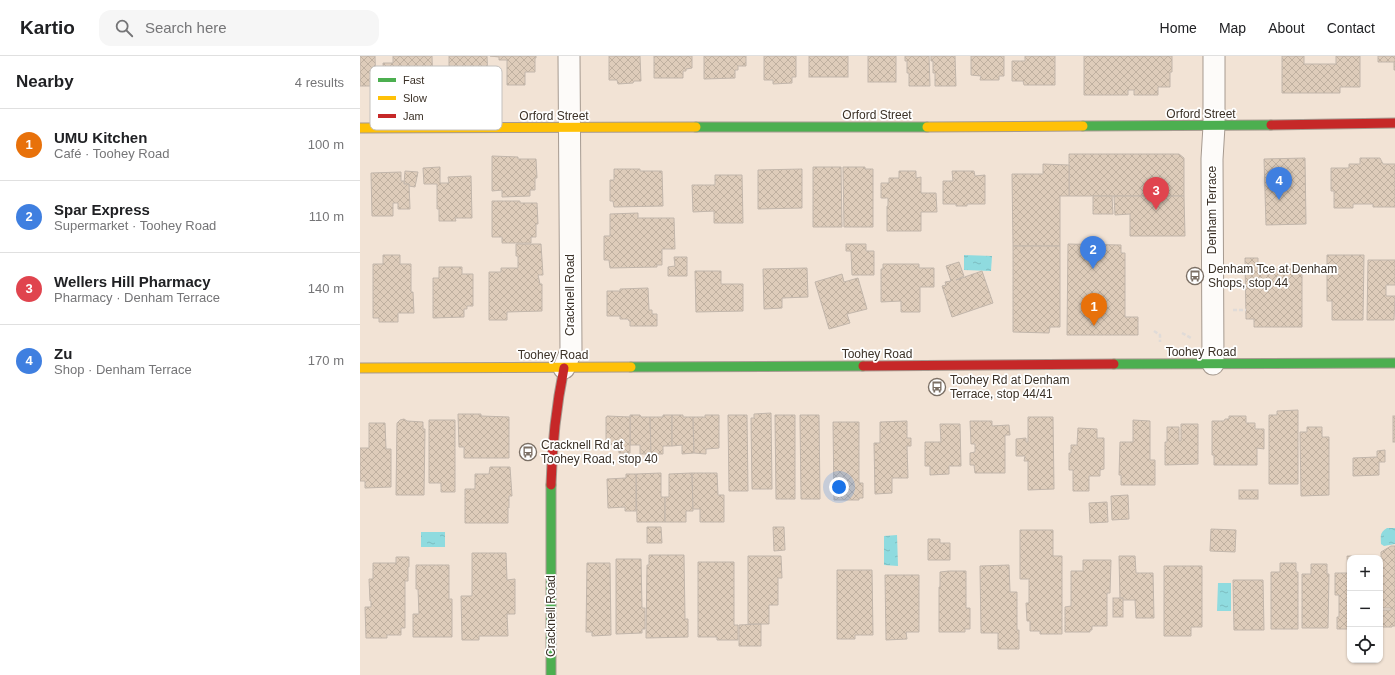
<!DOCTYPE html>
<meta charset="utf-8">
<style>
:root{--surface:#fff;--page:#f6f6f6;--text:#202124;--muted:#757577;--line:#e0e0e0;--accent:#7b6f64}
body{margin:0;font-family:Helvetica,sans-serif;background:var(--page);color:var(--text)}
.controls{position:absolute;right:12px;bottom:12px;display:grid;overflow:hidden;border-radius:8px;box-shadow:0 1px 3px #0004}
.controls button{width:36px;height:36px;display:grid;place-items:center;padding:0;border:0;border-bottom:1px solid var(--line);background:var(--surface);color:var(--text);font:20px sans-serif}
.you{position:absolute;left:479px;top:431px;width:14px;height:14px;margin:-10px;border:3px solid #fff;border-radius:50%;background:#1a73e8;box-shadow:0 0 0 6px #1a73e833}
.badge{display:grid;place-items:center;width:26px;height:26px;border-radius:50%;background:var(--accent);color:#fff;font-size:13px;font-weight:700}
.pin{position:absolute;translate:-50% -33px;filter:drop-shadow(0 1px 2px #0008)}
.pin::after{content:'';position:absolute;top:21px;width:14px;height:12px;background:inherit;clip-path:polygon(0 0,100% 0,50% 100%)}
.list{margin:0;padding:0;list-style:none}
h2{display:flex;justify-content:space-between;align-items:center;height:52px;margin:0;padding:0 16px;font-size:17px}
h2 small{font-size:13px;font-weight:400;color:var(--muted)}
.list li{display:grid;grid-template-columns:26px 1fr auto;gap:12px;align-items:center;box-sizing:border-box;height:72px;padding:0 16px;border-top:1px solid var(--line)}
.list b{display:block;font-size:15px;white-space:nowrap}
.list p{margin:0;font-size:13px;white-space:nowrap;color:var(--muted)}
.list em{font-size:13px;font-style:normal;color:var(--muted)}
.icon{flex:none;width:22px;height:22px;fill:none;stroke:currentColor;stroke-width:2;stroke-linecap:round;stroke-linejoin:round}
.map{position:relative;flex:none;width:1035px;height:619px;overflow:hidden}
header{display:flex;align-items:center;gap:24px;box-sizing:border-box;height:56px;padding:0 20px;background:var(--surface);border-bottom:1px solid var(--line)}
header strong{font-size:19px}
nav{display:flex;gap:22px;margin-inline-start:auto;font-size:14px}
.search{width:280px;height:36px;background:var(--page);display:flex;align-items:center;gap:10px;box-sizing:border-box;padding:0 14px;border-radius:12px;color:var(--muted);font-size:15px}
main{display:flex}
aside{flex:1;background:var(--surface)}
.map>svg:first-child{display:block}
.water{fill:url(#water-ripples)}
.building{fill:url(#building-cross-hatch);stroke:#c2b6ab}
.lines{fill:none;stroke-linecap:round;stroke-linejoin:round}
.street-casing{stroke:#a69a90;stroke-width:23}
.fast-casing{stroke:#a69a90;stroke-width:11}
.slow-casing{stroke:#a69a90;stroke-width:11}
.jam-casing{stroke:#a69a90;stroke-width:11}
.path{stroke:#e0dbd8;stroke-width:2.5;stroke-dasharray:4 2;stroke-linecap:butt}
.street{stroke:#fdfbf9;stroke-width:21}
.fast{stroke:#4caf50;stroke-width:9}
.slow{stroke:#ffc107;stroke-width:9}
.jam{stroke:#c62828;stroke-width:9}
.labels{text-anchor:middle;stroke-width:3.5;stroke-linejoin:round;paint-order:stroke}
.street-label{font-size:12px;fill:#3b3127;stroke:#fff}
.poi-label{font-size:12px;fill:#3b3127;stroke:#fff;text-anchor:start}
.key{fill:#fff;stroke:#c4c1be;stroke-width:1}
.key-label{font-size:11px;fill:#3b3127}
</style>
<header>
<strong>Kartio</strong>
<div class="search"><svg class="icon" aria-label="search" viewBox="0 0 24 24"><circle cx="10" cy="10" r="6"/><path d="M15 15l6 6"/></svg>Search here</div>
<nav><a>Home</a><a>Map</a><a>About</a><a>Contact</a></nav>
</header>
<main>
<aside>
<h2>Nearby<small>4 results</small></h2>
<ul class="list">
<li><span class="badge" style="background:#e8710a">1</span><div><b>UMU Kitchen</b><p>Café · Toohey Road</p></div><em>100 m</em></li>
<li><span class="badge" style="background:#3f7fe0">2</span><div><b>Spar Express</b><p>Supermarket · Toohey Road</p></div><em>110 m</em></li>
<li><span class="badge" style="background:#e0444e">3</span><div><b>Wellers Hill Pharmacy</b><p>Pharmacy · Denham Terrace</p></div><em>140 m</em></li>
<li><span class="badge" style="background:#3f7fe0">4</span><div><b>Zu</b><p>Shop · Denham Terrace</p></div><em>170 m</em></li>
</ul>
</aside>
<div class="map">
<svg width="1035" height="619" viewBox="0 0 1035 619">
<defs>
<pattern id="water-ripples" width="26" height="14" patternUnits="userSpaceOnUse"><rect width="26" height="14" fill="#8fdbdf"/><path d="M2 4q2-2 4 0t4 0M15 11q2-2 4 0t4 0" fill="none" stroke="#7cbcbf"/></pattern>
<pattern id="building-cross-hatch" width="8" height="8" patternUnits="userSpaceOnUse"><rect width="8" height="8" fill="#deccba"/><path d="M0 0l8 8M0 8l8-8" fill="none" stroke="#bfb0a0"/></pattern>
</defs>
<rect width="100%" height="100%" fill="#f2e3d5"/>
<g class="water">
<polygon points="604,199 632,200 631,215 604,214"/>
<path d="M1027,472H1035V488L1024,490L1021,488C1021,480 1019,477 1027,472Z"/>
<rect x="61" y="476" width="24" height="15"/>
<polygon points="537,479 538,510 524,509 524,480"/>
<polygon points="858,527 871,527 871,555 857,555"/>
</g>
<g class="building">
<polygon points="0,0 15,0 16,30 0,30"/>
<polygon points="33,0 72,0 73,34 62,34 63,37 39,37 39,30 24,30 23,7 33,7"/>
<polygon points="89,0 127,0 128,22 89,22"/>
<polygon points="130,0 176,0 176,2 175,2 175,16 165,16 165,29 147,29 147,4 139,4 139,1"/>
<polygon points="249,0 280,0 281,25 274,25 273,27 258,28 257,24 249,24"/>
<polygon points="294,0 332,0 332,12 326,13 326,15 323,15 323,22 294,22"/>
<polygon points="344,0 386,0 386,10 378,10 378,14 375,14 375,22 344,23"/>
<polygon points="404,0 436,0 436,21 432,21 432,27 413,28 413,24 404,24"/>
<rect x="449" y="0" width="39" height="21"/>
<rect x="508" y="0" width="28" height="26"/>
<polygon points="545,0 569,0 570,30 549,30 549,17 547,17 547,5 545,5"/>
<polygon points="571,0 595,0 596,30 575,30 575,17 573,17 573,5 571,5"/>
<polygon points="611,0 644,0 644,20 639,20 639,24 620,24 621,20 611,19"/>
<polygon points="665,0 695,0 695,29 664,29 663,25 652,25 652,5 665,5"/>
<polygon points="724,0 812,0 812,16 810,16 810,31 798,31 798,39 774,39 774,34 768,34 768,39 724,39"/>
<polygon points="922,0 944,0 944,8 976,8 976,0 1000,0 1000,31 980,31 980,37 922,37"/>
<polygon points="1018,0 1035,0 1035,14 1034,14 1034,6 1018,6"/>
<polygon points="709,98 819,98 824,102 824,140 709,140"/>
<polygon points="132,100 158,101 158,103 176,103 177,122 175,122 175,134 170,134 170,140 142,141 142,134 132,135"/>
<polygon points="945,102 946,168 906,169 904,103"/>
<polygon points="1000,102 1020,102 1023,108 1035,108 1035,151 1013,151 1013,148 993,148 993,152 974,152 974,135 971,135 971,112 989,112 989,108 1000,108"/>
<polygon points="683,108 709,109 709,140 700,140 700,190 653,190 652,118 683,118"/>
<polygon points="80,111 80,127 89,127 88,121 111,120 112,162 95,162 96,165 79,165 79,153 77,153 77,128 64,128 63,112"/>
<polygon points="453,111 481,111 482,171 453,171"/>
<polygon points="483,111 505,111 505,113 513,113 513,171 484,171"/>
<polygon points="254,113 280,113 280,115 302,115 303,150 254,151 253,145 250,145 250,124 254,124"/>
<polygon points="442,113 442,152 398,153 398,114"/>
<polygon points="45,115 58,116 55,131 49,130 49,128 44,128"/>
<polygon points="539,115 556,115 556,122 561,121 561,137 576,137 577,156 561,156 561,175 527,175 527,150 528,150 528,142 521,142 521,127 529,127 529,122 539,122"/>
<polygon points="592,115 614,115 615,120 625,119 625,148 607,148 607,150 596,150 596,148 583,148 583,125 593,125"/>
<polygon points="41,116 41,125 44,125 44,128 49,128 50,153 38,153 38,147 33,147 33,160 12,160 11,117"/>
<polygon points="355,119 382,119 383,167 354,167 354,155 333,156 332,129 355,129"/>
<polygon points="733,140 752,140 753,158 733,158"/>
<polygon points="754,140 824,140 825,180 770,180 770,158 755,159"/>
<polygon points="132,145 160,145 160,147 177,147 178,168 176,168 176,181 171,181 171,187 142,187 142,181 132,181"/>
<polygon points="278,157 278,162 314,162 315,193 302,193 302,209 297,209 297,211 250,212 249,204 244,204 244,180 250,180 250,158"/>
<polygon points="156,188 181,188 183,219 178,219 180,228 182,228 182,255 147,256 147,264 129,264 129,216 141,216 141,212 158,212 158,200 156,200"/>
<polygon points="486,188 506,188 506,195 514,195 514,219 492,219 491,195 486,195"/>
<polygon points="708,188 761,189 761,197 765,197 765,261 778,261 778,279 707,279"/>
<polygon points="653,190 700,190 700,271 690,271 689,277 653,276"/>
<polygon points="23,199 40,199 40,208 51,208 51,236 53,236 54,257 38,257 38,266 19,266 19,262 13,262 13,208 23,208"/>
<polygon points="967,199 1004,199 1003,264 972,264 972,245 967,245"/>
<polygon points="314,201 327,201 327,220 308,220 308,211 315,210"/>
<polygon points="885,202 898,202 898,213 942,213 942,271 894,271 894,263 886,263"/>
<polygon points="1008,204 1035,204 1035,229 1026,229 1026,240 1035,240 1034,264 1007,264"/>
<polygon points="599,206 604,220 596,224 622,215 633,247 592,261 582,230 586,229 585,226 591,225 586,210"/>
<polygon points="523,208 559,208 559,212 574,212 574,231 560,231 560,256 541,256 541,245 521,246 521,213 523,213"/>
<polygon points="79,211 102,211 102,218 113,218 113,250 107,250 107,253 104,253 104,261 73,262 73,222 79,222"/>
<polygon points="447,212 448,241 422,242 422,252 404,253 403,213"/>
<polygon points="335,215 361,215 361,228 383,228 383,255 336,256"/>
<polygon points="482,218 484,226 498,222 507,253 487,258 490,267 469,273 455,226"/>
<polygon points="288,232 289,254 292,254 292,258 297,258 297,270 270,270 270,265 269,265 268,263 260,263 260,260 247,260 247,235 260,235 260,233"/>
<polygon points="938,354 938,428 909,428 909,359 917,359 917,355"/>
<polygon points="411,357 412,433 392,433 391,362 394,362 394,358"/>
<polygon points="98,358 121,358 121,360 149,361 149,402 104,402 104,391 99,391"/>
<polygon points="270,359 280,359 281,361 290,361 291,398 280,398 280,389 270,389"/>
<polygon points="303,359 312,359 312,390 303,390 303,398 291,398 290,361 303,361"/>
<polygon points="312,359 323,359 323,361 333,361 334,397 322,398 322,389 312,390"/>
<polygon points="345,359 359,359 359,392 346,393 346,398 334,397 333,361 345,361"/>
<polygon points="368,359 387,359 388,435 369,435"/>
<polygon points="415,359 435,359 435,443 416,443"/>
<polygon points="440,359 459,359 460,443 441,443"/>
<polygon points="247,360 270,361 270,397 259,397 258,388 246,389 246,361 247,361"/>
<polygon points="869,360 886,360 886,367 895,367 895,373 904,373 904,393 897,392 897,409 854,409 854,399 852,399 852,365 864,365 865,363 869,363"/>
<rect x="1033" y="360" width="2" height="26"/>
<polygon points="668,361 693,361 694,433 668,434 668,405 664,405 665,400 656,400 656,383 666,382 666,386 668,386"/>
<polygon points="44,363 47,365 63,366 63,373 65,373 64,439 36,439 37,367 40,364"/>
<polygon points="69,364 95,364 95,436 81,436 81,427 69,427"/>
<polygon points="773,364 790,365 790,404 795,404 795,429 761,429 761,419 759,419 760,386 773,386"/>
<polygon points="547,365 547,382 551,382 551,390 547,390 548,422 532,422 532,437 515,438 514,387 520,387 520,366"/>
<polygon points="610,365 632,365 632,370 649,369 650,379 645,379 645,417 615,417 614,409 610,409 610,397 615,396 615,388 611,388"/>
<polygon points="473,366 499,366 499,427 503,427 503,442 499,442 499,444 474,444"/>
<polygon points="9,367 25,367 26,393 31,393 31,431 5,432 5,425 0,425 0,392 9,392"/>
<polygon points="580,368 600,368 601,410 589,410 589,418 570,419 570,410 565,410 565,386 581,386"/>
<polygon points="821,368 838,368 838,408 805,409 805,386 807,386 807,371 819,371 819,385 821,385"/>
<polygon points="947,371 962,371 962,381 969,381 969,439 941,440 940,376 947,376"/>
<polygon points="718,372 737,373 737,382 744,382 744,413 740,414 740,420 729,420 729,435 713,435 713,414 709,414 709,397 711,397 711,389 717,389"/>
<polygon points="1025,394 1025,406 1019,406 1019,419 993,420 993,402 1017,401 1017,395"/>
<polygon points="130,411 150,411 152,440 149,440 149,452 148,451 148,467 105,467 105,433 115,433 115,418 129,418"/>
<polygon points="301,417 301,441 305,441 305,466 277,466 276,418"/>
<polygon points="332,417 333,455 326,455 326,466 305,466 305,441 309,441 309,418"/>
<polygon points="332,417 357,417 358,439 364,439 364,466 340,466 340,453 333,453"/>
<polygon points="266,418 276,418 276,455 265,455 265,451 248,452 247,423 266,422"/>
<rect x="879" y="434" width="19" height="9"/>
<polygon points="768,439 769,463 752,464 751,440"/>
<polygon points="747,446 748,466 730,467 729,447"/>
<polygon points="287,471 301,471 302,487 287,487"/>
<polygon points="413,471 424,471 425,494 414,495"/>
<polygon points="851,473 876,474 875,496 850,495"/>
<polygon points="660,474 693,474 693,500 702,500 702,578 680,578 680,575 670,575 670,565 667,565 666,547 669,547 669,523 660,523"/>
<polygon points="568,483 580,483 580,487 590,487 590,504 568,504"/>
<polygon points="1031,490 1035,490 1035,570 1032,570 1032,571 1022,571 1022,554 1031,554 1031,552 1022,552 1021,496"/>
<polygon points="112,497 146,497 147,524 155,523 155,558 147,558 148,580 119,580 119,584 102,584 101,540 112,540"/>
<polygon points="289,499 324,499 325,563 328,563 328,581 286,582 287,509 289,509"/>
<polygon points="388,500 421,500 422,522 418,522 418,549 409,549 409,568 388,568"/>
<polygon points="759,500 775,500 776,517 793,517 794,562 776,562 775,544 760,544"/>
<polygon points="987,500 1010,500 1010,502 990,502 990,571 988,571 988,573 977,573 977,561 979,561 979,539 975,539 975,517 988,517"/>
<polygon points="36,501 49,501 49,511 48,511 48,525 45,525 45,572 41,572 41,579 27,579 27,582 6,582 5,551 11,551 11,545 10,545 9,523 13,523 13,507 36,507"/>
<polygon points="256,503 281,503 282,552 285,552 285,573 282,573 282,577 256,578"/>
<polygon points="723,504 751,504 750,537 747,537 747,570 732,570 732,574 730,574 730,576 705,576 705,551 711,550 711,515 723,515"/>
<polygon points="338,506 374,506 374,569 378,569 378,584 357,584 357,581 338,581"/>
<polygon points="227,507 250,507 251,579 232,580 232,576 226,576"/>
<polygon points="920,507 936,507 936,516 938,516 938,573 911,573 911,516 920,516"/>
<polygon points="951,508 967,508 967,518 969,518 968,572 942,572 942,518 951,518"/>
<polygon points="56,509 89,509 89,543 92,543 92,581 53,581 53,558 59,558 58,533 56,533"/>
<polygon points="649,509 650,536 657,536 657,574 659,574 659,593 638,593 638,577 621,577 620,510"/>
<polygon points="804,510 842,510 842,571 831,571 831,580 804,580"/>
<polygon points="477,514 512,514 513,579 495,579 495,583 477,583"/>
<polygon points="589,515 606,515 606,552 610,552 610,573 605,573 605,576 579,576 579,531 580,531 580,516"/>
<polygon points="525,519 559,519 559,576 546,576 547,583 526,584"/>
<polygon points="873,524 903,524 904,574 874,574"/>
<rect x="753" y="542" width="10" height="19"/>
<polygon points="401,568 401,590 379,590 379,569"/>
</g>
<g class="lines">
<g class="street-casing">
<g id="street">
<polyline points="853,308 852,103 854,70 854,0"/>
<polyline points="204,312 211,295 209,0"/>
</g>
</g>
<g class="fast-casing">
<g id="fast">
<polyline points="723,70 911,69"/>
<polyline points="336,71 567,71"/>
<polyline points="754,308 1035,307"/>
<polyline points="271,311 503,310"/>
<polyline points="191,619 191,429"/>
</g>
</g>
<g class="slow-casing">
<g id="slow">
<polyline points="567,71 723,70"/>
<polyline points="0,72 336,71"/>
<polyline points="0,312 271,311"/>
</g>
</g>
<g class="jam-casing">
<g id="jam">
<polyline points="911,69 1035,67"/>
<polyline points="503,310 754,308"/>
<path d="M191,429C192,390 196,351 204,312"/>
</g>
</g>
<g class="path">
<polyline points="873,254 886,254"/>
<polyline points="794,275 800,279 800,286"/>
<polyline points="822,277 831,282"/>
</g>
<use href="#street" class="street"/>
<use href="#fast" class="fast"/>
<use href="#slow" class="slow"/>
<use href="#jam" class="jam"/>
</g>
<defs>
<g id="bus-ring" transform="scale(0.9)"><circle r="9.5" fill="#fff" stroke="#7b6f64" stroke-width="1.5"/><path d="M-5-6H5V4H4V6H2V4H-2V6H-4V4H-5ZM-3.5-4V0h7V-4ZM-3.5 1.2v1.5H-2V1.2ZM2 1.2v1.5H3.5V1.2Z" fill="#7b6f64"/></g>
</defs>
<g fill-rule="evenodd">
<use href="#bus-ring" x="835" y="220"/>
<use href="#bus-ring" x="577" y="331"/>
<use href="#bus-ring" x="168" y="396"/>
</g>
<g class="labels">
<g class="street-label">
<text x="841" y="62">Orford Street</text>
<text x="517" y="63">Orford Street</text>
<text x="194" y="64">Orford Street</text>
<text transform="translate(852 154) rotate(-90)" y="4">Denham Terrace</text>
<text transform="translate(210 239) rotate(-90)" y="4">Cracknell Road</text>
<text x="841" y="300">Toohey Road</text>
<text x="517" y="302">Toohey Road</text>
<text x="193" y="303">Toohey Road</text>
<text transform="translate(191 560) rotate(-90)" y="4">Cracknell Road</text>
</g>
<g class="poi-label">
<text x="848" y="217">Denham Tce at Denham<tspan x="848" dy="14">Shops, stop 44</tspan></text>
<text x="590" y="328">Toohey Rd at Denham<tspan x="590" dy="14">Terrace, stop 44/41</tspan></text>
<text x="181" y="393">Cracknell Rd at<tspan x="181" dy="14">Toohey Road, stop 40</tspan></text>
</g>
</g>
<rect x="10" y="10" width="132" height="64" rx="6" class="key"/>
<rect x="18" y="22" width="18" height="4" fill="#4caf50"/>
<rect x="18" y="40" width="18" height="4" fill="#ffc107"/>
<rect x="18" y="58" width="18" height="4" fill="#c62828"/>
<g class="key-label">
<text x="43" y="28">Fast</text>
<text x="43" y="46">Slow</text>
<text x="43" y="64">Jam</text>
</g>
</svg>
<div class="controls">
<button>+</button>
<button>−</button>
<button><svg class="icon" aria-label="locate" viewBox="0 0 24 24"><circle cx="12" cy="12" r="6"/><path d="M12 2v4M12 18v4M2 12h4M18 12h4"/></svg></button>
</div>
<div class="you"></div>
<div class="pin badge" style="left:734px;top:270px;background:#e8710a">1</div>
<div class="pin badge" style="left:733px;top:213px;background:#3f7fe0">2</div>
<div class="pin badge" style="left:796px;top:154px;background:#e0444e">3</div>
<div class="pin badge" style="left:919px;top:144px;background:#3f7fe0">4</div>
</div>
</main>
